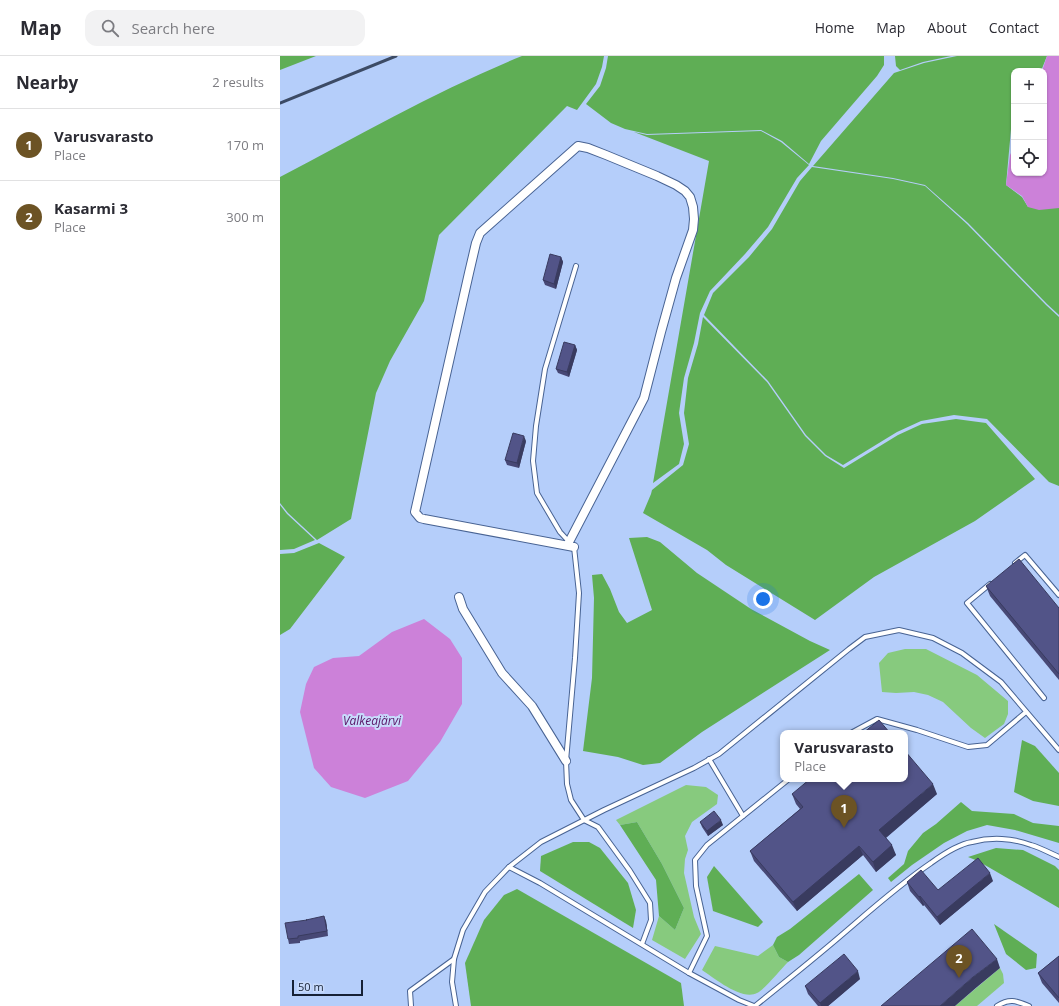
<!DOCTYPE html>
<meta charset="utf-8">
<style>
:root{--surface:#fff;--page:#f2f2f3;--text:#2b2b33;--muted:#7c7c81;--line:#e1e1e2;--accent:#6c5324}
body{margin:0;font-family:"Open Sans",sans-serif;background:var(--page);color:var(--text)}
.controls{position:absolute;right:12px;top:12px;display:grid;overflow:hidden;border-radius:8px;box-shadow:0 1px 3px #0004}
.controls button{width:36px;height:36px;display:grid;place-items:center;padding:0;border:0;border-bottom:1px solid var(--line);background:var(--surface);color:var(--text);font:20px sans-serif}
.scale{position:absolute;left:12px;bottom:10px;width:71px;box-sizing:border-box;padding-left:4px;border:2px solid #162135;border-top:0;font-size:11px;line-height:14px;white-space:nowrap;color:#162135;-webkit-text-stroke:3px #c8dbfc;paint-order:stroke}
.you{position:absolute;left:483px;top:543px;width:14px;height:14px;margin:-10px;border:3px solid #fff;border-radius:50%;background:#1a73e8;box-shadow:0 0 0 6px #1a73e833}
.badge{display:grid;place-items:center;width:26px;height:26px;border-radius:50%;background:var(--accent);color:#fff;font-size:13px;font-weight:700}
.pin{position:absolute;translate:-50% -33px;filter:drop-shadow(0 1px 2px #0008)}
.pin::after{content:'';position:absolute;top:21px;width:14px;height:12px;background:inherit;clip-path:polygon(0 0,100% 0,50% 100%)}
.popup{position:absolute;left:500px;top:674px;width:128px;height:52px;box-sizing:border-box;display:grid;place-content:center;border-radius:8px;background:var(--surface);filter:drop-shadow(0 1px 3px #0005);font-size:13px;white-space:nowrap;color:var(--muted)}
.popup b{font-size:15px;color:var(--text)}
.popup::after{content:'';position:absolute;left:50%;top:100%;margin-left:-8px;border:8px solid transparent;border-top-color:var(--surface)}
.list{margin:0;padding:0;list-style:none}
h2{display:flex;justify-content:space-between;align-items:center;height:52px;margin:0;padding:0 16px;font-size:17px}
h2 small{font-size:13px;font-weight:400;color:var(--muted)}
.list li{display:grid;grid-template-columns:26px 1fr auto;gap:12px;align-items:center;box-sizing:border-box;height:72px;padding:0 16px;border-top:1px solid var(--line)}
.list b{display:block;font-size:15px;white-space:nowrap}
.list p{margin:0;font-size:13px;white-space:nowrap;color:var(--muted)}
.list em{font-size:13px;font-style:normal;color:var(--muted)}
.icon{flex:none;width:22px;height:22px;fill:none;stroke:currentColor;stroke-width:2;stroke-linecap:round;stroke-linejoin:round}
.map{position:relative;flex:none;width:779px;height:950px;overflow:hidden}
header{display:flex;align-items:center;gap:24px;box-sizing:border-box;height:56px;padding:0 20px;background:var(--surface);border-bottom:1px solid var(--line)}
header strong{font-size:19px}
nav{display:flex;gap:22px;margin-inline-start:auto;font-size:14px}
.search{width:280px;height:36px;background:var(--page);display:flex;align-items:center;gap:10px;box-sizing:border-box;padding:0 14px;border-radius:12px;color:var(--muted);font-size:15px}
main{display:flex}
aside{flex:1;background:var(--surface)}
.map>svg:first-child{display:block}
.green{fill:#87ca7e}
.forest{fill:#5fae55}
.water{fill:#cc81d9}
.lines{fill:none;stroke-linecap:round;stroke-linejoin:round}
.service-casing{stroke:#486393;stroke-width:6}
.minor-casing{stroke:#486393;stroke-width:10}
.service{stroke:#fff;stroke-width:4}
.minor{stroke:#fff;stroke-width:8}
.rail{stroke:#3c4b65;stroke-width:3}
.wall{fill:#474875}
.shaded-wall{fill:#393b5f}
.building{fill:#525488;stroke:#393b5f}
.labels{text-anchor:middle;stroke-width:4;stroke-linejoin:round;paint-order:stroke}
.water-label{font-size:12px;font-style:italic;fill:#5a1566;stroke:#c8dbfc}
</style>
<header>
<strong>Map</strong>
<div class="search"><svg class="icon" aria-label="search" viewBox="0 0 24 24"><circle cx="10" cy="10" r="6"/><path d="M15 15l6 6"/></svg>Search here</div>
<nav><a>Home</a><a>Map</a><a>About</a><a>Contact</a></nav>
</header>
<main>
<aside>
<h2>Nearby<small>2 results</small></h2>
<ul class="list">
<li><span class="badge">1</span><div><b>Varusvarasto</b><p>Place</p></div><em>170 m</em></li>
<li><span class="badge">2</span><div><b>Kasarmi 3</b><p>Place</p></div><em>300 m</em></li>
</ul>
</aside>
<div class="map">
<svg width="779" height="950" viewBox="0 0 779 950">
<rect width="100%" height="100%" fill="#b5cefa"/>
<g class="green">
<polygon points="625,593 646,593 697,619 728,645 728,658 724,668 705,682 691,672 663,646 648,639 634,636 616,637 602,636 599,607 608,597"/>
<polygon points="406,729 426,731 438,739 437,748 412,766 405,780 408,794 405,803 404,817 414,861 421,878 405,903 372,884 379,860 395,874 404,852 382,808 357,766 340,769 336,764"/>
<path d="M493,889L499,901L508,906C501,913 485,933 477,937C462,945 434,922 422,914L435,890L478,900Z"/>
<polygon points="720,912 723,918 724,927 697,950 675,950"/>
</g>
<g class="forest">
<polygon points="0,0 36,0 0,14"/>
<path d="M242,0H324L322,11L316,28L297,54L287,50L159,179L144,245L110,305L96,337L71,463L37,484L8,457L0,447V121C80,79 158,34 242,0Z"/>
<polygon points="328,0 604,0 604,9 597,20 541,85 529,108 502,85 481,74 367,78 345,73 331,67 306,48 320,30 326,12"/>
<polygon points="615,0 671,0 643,6 620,14 616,10"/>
<polygon points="677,0 767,0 761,15 734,15 734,65 731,73 726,129 742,141 748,151 779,152 779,259 767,248 688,167 645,129 613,122 533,110 614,17 644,7"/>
<polygon points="481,75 501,86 529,109 517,122 488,171 465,198 430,235 420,257 414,287 404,322 399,357 404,388 399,408 373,427 429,105 354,76 367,79"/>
<polygon points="532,111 613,123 645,130 687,168 766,249 779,261 779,430 769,426 707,363 674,359 641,365 617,376 563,409 546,399 526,379 488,325 424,259 433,237 469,201 492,173 520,125"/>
<polygon points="423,261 487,326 525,380 545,400 564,412 618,379 642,368 676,363 706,367 755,423 695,465 594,521 535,564 446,509 427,494 363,457 371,438 372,434 403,409 409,388 404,357 408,322 418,288"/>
<polygon points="0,449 7,458 35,484 14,493 0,494"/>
<polygon points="367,481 380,486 417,517 471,553 530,585 550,594 422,676 380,707 363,709 338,701 303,695 312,622 314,542 312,519 322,518 330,533 339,556 347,567 372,554 349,482"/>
<polygon points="39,487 65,501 10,573 0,579 0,498 14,497"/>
<polygon points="742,684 755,690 779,717 779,750 753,745 734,736"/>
<polygon points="681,746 692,755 734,758 753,767 779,770 779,787 735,774 707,769 687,775 664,787 632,809 611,826 608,822 624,808 628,795 643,777 656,768"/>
<polygon points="357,766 382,808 404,852 395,874 379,860 376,824 340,769"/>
<polygon points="293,786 309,786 320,792 348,827 356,854 353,872 260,815 261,800"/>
<polygon points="716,792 743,794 775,810 779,814 779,852 698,805 688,801"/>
<polygon points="434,810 483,866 478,871 433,855 427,821"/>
<polygon points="579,818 593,834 519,899 508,906 499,901 493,889 497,881 510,873"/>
<polygon points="237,833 401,927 404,950 191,950 185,907 204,864 224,839"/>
<polygon points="714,868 757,898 756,912 746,914 726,898"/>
</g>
<g class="water">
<polygon points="767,0 779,0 779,152 759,154 748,151 742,140 726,129 730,99 734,91 734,117 764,117 764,15 762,15"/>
<polygon points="144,563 170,583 182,602 182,648 160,686 128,725 85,742 51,731 34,712 20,656 26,628 34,611 53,602 79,600 112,576"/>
</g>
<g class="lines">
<g class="service-casing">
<g id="service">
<polyline points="296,210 265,313 256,370 253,405 257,437 280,476 294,491 299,537 295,602 286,705 287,728 291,744 304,764 318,771 350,815 370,847 371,864 362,888"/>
<polyline points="735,507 745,499 779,539"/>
<polyline points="710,528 687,547 764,642"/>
<polyline points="571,677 597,663 637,674 688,691 707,689 746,656"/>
<polyline points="429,703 463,760"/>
<polyline points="229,811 260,827 409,917 459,944 474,950"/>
<polyline points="409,917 427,880 416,830 415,804 427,789 509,723"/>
<polyline points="131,950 130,935 174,903"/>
<polyline points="176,950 172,926 174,903 183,874 205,836 229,811 261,786 324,754 414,712 439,698 569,593 585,581 619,574 653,582 682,597 721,626 779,694"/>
<path d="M475,950C505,926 535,902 564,877C592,853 620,828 651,807C662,799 679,788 692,786C711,781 733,782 751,789C761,792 770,797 779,801"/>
<path d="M717,950C730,942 736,945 749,950"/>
</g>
</g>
<g class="minor-casing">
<g id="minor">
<polyline points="289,486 364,342 381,276 396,222 413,174 414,163 413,151 410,141 405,135 396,129 377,120 326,99 308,92 298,90 200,177 196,187 189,217 135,456 140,462 144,463 294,491"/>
<polyline points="179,541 183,553 222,617 252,650 286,705"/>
</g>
</g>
<use href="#service" class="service"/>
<use href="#minor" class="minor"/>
<polyline class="rail" points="0,47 116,0"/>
</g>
<g class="wall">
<polygon points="281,201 283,206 276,233 265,229 263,224"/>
<polygon points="295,289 297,294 289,321 278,317 276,313"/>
<polygon points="246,385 239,412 227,409 225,404"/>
<polygon points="706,530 779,552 779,624 710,540"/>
<polygon points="512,738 657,738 606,782 616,799 596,816 583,799 517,855 474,805 470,795 520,753 516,748"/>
<polygon points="420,766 443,769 428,780 422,771"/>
<polygon points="713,825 660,869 644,849 643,850 630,835 627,826 658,834"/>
<polygon points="46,865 48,880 20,885 20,887 9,888 8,883"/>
<polygon points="779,900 779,947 762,927 758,917"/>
<polygon points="580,923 548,950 538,950 528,938 525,930"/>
</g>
<g class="shaded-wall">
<polygon points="281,201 283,206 276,233 274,228"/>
<polygon points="295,289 297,294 289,321 287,316"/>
<polygon points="244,380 246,385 239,412 237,407"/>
<polygon points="653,728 657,738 603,784 599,774"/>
<polygon points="441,764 443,769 428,780 427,775"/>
<polygon points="612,789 616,799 596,816 593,806"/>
<polygon points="579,790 583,799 517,855 513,846"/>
<polygon points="710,817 713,825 660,869 657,861"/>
<polygon points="640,840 644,849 643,850 639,841"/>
<polygon points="44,860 46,865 48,880"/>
<polygon points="717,903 720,912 697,931 675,950 660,950 693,921"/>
<polygon points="578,915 580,923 548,950 541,950 540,947"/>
</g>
<g class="building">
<polygon points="270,198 281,201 274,228 263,224"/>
<polygon points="284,286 295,289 287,316 276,313"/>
<polygon points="233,377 244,380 237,407 225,404"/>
<polygon points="739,503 779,552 779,618 706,530"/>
<polygon points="599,664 610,677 583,677"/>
<polygon points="625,695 653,728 599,774 612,789 593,806 579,790 513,846 470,795 523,751 512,738 530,723 625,723"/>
<polygon points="434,755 441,764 427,775 420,766"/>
<polygon points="698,802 710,817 657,861 640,840 639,841 627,826 641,814 658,834"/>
<polygon points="44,860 47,875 18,880 18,882 8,883 5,867 27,864 26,864"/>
<polygon points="692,873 717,903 693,921 660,950 601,950"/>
<polygon points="564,898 578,915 540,947 525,930"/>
<polygon points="779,900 779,942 758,917"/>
</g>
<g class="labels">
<g class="water-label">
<text x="92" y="669">Valkeajärvi</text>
</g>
</g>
</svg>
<div class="controls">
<button>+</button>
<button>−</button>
<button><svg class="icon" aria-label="locate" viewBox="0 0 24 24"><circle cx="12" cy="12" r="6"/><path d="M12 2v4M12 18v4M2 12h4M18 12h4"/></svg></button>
</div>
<div class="scale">50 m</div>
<div class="you"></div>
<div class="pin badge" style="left:564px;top:772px">1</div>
<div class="popup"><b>Varusvarasto</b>Place</div>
<div class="pin badge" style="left:679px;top:922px">2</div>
</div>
</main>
